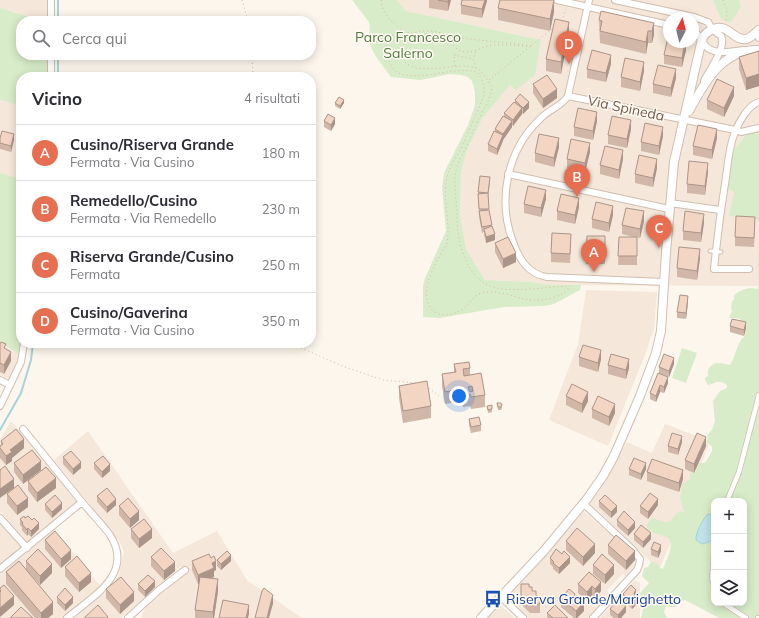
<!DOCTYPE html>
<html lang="it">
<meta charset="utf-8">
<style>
:root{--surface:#fff;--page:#f7f7f7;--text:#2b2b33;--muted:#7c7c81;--line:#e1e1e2;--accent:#e76f51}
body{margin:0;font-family:Mulish,sans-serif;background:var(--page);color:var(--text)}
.controls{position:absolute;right:12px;bottom:12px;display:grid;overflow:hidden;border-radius:8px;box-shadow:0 2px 10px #0003}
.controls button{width:36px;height:36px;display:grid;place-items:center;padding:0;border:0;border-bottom:1px solid var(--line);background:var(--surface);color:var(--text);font:20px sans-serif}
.compass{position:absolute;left:663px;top:12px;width:36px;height:36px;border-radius:50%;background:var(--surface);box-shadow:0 2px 10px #0003;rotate:7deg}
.you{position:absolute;left:459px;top:396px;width:14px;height:14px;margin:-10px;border:3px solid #fff;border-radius:50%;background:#1a73e8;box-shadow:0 0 0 6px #1a73e833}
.badge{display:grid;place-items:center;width:26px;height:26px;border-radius:50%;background:var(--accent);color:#fff;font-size:13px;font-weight:700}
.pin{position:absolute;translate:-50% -33px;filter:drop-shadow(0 1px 2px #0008)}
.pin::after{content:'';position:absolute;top:21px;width:14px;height:12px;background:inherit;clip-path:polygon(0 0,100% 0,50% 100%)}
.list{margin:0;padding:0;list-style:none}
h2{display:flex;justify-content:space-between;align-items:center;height:52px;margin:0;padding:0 16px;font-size:17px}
h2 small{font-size:13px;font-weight:400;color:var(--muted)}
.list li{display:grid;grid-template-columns:26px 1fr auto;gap:12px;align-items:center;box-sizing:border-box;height:56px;padding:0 16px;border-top:1px solid var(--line)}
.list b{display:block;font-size:15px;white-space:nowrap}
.list p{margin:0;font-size:13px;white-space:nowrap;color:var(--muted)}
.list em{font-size:13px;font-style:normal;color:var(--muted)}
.icon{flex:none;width:22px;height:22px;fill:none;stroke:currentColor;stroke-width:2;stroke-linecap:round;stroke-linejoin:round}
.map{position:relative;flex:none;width:759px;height:618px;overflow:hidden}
.search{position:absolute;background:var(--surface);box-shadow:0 2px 10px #0003;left:16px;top:16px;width:300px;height:44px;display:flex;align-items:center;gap:10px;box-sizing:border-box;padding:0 14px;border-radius:16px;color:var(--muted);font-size:15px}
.panel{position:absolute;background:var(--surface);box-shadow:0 2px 10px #0003;left:16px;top:72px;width:300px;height:276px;border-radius:16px}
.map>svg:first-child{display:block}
.residential{fill:#f5e8da;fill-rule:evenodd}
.green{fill:#d8ecc9;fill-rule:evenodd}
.water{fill:#bfe3e8;stroke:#a5d3da}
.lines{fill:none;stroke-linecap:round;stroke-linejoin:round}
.stream{stroke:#a5d3da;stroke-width:2}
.service-casing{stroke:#d1beb0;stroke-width:5}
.pedestrian-casing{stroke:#d1beb0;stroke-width:6}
.minor-casing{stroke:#d1beb0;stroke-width:8}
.tertiary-casing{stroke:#d1beb0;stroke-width:10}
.path{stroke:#d9b8a5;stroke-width:1;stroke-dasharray:1 3;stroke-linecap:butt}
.service{stroke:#fff;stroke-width:3}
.pedestrian{stroke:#fff;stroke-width:4.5}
.minor{stroke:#fff;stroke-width:6}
.tertiary{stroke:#fff;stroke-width:8}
.wall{fill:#d1b7a8}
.shaded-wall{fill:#aa9588}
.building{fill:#f3d5c3;stroke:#aa9588;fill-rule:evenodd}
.labels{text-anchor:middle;stroke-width:3;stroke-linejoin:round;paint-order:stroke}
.park-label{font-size:14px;fill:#537a41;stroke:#fffaf3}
.street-label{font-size:14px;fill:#7a5c4d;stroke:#fffaf3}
.transit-label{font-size:14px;fill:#164399;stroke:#fffaf3;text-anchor:start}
</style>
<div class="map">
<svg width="759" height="618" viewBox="0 0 759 618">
<rect width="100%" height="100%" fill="#fdf6ec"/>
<g class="residential">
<polygon points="0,0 48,0 47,21 42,21 0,8"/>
<path d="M397,0H759V127L746,135L732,152L728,184L729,189L734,192L751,218L759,221L758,258L759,286L550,285L532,282L485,280L466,249L460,214L461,173L466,153L482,119L510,85L541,40L406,11ZM669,18H693V42H669Z"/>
<polygon points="0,100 21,106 21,179 0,173"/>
<polygon points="586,290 657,292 654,329 645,355 608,446 549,420 578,344"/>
<polygon points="0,342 19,354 10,380 0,375"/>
<polygon points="11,421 78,501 28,543 0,511 0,439"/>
<polygon points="665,424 710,441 688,501 659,570 590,503 627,442 652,453"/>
<polygon points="88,431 173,553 217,531 247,580 302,618 141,618 145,608 187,572 181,566 121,618 74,618 111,587 119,574 124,552 119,541 54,460"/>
<polygon points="584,511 635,557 634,567 625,576 623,574 607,590 609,593 588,618 528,618 512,603 508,596"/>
<polygon points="0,524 21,547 0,565"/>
<polygon points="54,530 101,587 63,618 0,618 0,574"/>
<polygon points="635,580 640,583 640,618 600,618"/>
<polygon points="500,605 515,618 487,618"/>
</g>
<g class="green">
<path d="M352,0H397L406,11L541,40L535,75L516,90L510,85L482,119L466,153L461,173L460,214L466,249L485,280L532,282L550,285H581L580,290L554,304L544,306L504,307L440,318L423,317V286L425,278L446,231L442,188L444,173L468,125L475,105V92L472,81L468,77L461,75L450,74L420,80L391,77C383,66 372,54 369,41C368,35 371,28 369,22Z"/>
<polygon points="713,0 739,0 741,7 730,23 721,19"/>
<polygon points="0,8 42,21 21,21 21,55 47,55 47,77 21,77 21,106 0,100"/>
<polygon points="759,127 759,221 751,218 729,216 734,192 729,189 727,182 732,152 746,135"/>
<polygon points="0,173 21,179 21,338 19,354 0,342"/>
<path d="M759,238V618H719L685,600L676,602V607H669L666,605L664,612L667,618H641L644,605L640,593L649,583L642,576L644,568L648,567L651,562C657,562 658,564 660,568L663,569C666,560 678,540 664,536C655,533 656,535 647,528V524L652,518L666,522L671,521L675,515L680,511L684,512L680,498L682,484L690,479V473H695L699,463H705L712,451V447L707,442L708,434L712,430L715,421L713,401L720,391L727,388V385L722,382H716L715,383L708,385L705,380V378L708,376V370C714,360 721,363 730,365C737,355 736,342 745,336L746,327L742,324L740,319L736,318H729L731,313L732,312L731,307L732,301L734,300V295C742,289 748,287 758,289V258ZM714,501H744V603H714Z"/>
<polygon points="682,348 697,353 686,383 672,378"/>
</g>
<path class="water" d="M708,514L714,515V537L709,542L702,544L696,540C695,534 703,518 708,514Z"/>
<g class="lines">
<g class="stream">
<polyline points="58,0 58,21"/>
<polyline points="58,55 58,77"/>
<polyline points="0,430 21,393 31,360 33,343"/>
</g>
<g class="service-casing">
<polyline id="service" points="710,251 721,252"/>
</g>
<g class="pedestrian-casing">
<g id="pedestrian">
<polyline points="727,501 739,472 759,395"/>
<polyline points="714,556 712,579 714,584"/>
<polyline points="723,603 746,618"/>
<polyline points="758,618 759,618"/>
</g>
</g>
<g class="minor-casing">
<g id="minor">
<polyline points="51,0 51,21"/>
<polyline points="557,0 669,25"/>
<path d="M589,0L568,96C562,106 548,110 540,119C507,150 497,200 513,242C519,259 528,274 547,277L664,282"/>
<path d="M615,0L694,17L708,22L712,29L721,36C727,47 709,70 704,81"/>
<path d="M693,31C699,34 701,39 705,45C712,56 733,51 744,50"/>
<polyline points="759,37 759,38"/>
<polyline points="51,55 51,77"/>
<polyline points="568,96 735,130 741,132 759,128"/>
<polyline points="508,174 669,209"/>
<polyline points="670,203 720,210"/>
<path d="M749,269H714C717,239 721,208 726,177C728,162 729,146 735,132C739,122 748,105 759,102"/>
<polyline points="0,380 10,385"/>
<polyline points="0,406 21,362 24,343"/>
<polyline points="23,429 82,502"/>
<polyline points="584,504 633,550 640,559 639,565 637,570 593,618"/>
<polyline points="0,518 27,548"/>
<path d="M0,569L82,502C91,513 102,524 110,535C135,574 92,597 67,618"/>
<polyline points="501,597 523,618"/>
<polyline points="128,618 159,590 185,570"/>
</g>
</g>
<g class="tertiary-casing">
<g id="tertiary">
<path d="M689,111C704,83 722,49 759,50"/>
<path d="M481,618L543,552L587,499L603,476L614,456L640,396L656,353L661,331L666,252L674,162L702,39C704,35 707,32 711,30C727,21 733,41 746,39C751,38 755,33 759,30"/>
</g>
</g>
<g class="path">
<polyline points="242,0 248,21"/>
<path d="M381,0C382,19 400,25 410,39"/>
<polyline points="723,0 727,11 726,22"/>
<polyline points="562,21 566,9"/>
<path d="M527,46C516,46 504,44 493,45C484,46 476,52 467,52C458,52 455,47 449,42C436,33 420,30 407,41C403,45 400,48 401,54C407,82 457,60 476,68C483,71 488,81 492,87C491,100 482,111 477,123C473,130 471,138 467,145C464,153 459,159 457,167C452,183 457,199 457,216C457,242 466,281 496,288C516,292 548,287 569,286"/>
<path d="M531,46C506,42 480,41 455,37C446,35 437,31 428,31C423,30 418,32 413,33C409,33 405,32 400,33C379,35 385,69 401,74C425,81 452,66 477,72C483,80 485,86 484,96C477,112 470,128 463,144C458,156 449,165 447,178C442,199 451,221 447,243C438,259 420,286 429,305C434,316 447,317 458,312C470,307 471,293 487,292C513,291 526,307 555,297C563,294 567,291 571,284"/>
<polyline points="252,55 253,77"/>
<polyline points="454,55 473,59"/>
<polyline points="455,66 454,57 458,51"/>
<polyline points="476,68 473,59 476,51"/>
<polyline points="489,80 553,28"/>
<polyline points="290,343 342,366 383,380 416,383"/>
<polyline points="429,388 439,396"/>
</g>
<use href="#service" class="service"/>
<use href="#pedestrian" class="pedestrian"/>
<use href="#minor" class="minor"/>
<use href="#tertiary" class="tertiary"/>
</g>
<g class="wall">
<polygon points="429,0 451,0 448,11 429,8"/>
<polygon points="487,0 482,18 461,14 461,5"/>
<polygon points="498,8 554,12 550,31 498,20"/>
<polygon points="599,20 654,23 654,35 652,43 648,43 646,54 600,43"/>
<polygon points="569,34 561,74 546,71 546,59"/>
<polygon points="686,50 682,67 664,64 664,55"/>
<polygon points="759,51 759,86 746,90 739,69 739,57"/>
<polygon points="611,64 606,82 587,78 587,69"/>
<polygon points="644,71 640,91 621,87 621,77"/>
<polygon points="676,78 671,97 653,93 653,84"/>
<polygon points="533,84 557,98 543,108 533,93"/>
<polygon points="734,96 724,117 707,109 707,100"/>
<polygon points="515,100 529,108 523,114 522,113 522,114 513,126 512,125 512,127 503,140 497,155 488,151 488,144 495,131 495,129 504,116 504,113 515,102"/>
<polygon points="335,103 344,103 340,109 335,106"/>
<polygon points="21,106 21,123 18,122 18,116"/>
<polygon points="324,121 335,124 331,131 324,127"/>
<polygon points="597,121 593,140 574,136 574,127"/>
<polygon points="631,129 627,148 608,144 608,135"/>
<polygon points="663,136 659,155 641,151 641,142"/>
<polygon points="0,138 14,140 11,152 0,149"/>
<polygon points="717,138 712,159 693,155 693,146"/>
<polygon points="559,147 554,167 535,162 535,153"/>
<polygon points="590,152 585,172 567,168 567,159"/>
<polygon points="623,159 619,179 600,174 600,165"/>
<polygon points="657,168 653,187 635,183 635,174"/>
<polygon points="708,172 705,195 687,193 687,184"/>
<polygon points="490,183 488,197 489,210 495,240 486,243 484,235 484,232 482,233 479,217 478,192"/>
<polygon points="546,199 541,217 524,213 524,204"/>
<polygon points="579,207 575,224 557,220 557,211"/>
<polygon points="613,215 609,232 592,228 592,219"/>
<polygon points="644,221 640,238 637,237 637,265 618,265 619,237 634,237 622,234 622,225"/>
<polygon points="704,223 701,242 683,240 683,231"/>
<polygon points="755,226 754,247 735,246 735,237"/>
<polygon points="587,236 605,236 605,264 586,264"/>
<polygon points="495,243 516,262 503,268 495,252"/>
<polygon points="571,243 570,263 551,262 551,253"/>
<polygon points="700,258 697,280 677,277 677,268"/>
<polygon points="688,302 686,319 677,318 677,312"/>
<polygon points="730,326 746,328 744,336 730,332"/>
<polygon points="0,344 6,350 11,361 4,374 0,372"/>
<polygon points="579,357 601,359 598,372 579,366"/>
<polygon points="454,364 470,368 470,375 485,395 485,407 471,409 470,406 463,407 462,401 445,404 442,386 442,374 454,372"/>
<polygon points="674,364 669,377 659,373 659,367"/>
<polygon points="608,365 629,368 626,379 608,374"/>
<polygon points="668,377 668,383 664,393 660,392 656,402 650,399 650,393"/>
<polygon points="399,386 431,406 431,418 403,423 399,398"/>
<polygon points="566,396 588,401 582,413 566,405"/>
<polygon points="497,403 501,403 502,408 501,410 498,410"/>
<polygon points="487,406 492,409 492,412 488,413"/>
<polygon points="592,409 615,413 609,426 592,418"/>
<polygon points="469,419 481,425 481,431 471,433 469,425"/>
<polygon points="1,441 24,448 12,458 12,461 6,465 0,458 0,446 1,445"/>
<polygon points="682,442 678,455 668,452 668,446"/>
<polygon points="706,446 694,473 685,469 685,460"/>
<polygon points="63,457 81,468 73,475 63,464"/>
<polygon points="14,463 41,470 23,484 14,472"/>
<polygon points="94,463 110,471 102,478 94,469"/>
<polygon points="629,469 646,469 641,480 629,475"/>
<polygon points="647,472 683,479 679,492 647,481"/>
<polygon points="28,481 56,488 37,502 28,490"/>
<polygon points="7,494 28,507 17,515 7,503"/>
<polygon points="97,496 116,505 107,513 97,502"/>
<polygon points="599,501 617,512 611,518 599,507"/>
<polygon points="45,504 62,509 52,518 45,510"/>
<polygon points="658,505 648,519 640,513 640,506"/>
<polygon points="119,506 139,520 130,528 119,515"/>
<polygon points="25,518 39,529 31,537 28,534 27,536 22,530 22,527 20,525 20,519"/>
<polygon points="617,520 635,528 628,536 617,526"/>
<polygon points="131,529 152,538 139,548 131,538"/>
<polygon points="634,534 651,539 643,548 634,540"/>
<polygon points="45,540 71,559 61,568 45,549"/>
<polygon points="566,541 595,553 583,566 566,550"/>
<polygon points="608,545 635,560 626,570 608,554"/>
<polygon points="651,549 661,551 658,558 651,555"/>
<polygon points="151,557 175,571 164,580 151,566"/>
<polygon points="550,558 570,563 559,574 553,569 553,567 550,564"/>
<polygon points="217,560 231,561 221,570 217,566"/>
<polygon points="26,561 52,573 40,585 30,574 53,614 48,618 35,618 6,584 6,572 26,569"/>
<polygon points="192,561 216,570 214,571 214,577 211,578 218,591 214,618 195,618 195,610 199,584 198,584 192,570"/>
<polygon points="593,565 614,574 605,584 593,574"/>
<polygon points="65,567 91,582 79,592 65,576"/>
<polygon points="589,572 601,591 595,598 592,595 587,601 578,593 578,584"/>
<polygon points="138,584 155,587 145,597 138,590"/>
<polygon points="521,584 529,587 536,596 540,596 540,613 530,613 521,604"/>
<polygon points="106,589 134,601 120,614 106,598"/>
<polygon points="623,594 636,596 635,597 636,605 632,609 623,600"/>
<polygon points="57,597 73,603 65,611 57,603"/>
<polygon points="575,597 584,611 577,618 574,618 561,607 561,598"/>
<polygon points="610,609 626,612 621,618 614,618 610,615"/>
<polygon points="547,613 568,618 547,618"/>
</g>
<g class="shaded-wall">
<polygon points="448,0 451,0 448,11"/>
<polygon points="485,0 487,0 487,1 482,18 482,9"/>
<polygon points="554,0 554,12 550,31 550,19"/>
<polygon points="569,22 569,34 561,74 561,62"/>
<polygon points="654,23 654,35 652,43 652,31"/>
<polygon points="648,31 648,43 646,54 646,42"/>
<polygon points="686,42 686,50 682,67 682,58"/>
<polygon points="611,55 611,64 606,82 606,73"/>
<polygon points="644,62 644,71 640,91 640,82"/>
<polygon points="676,69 676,78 671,97 671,88"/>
<polygon points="759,74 759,86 746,90 746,78"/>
<polygon points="734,87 734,96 724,117 724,108"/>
<polygon points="557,89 557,98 543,108 543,99"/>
<polygon points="344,100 344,103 340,109 340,106"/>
<polygon points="529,102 529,108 523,114 523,108"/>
<polygon points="522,108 522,114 513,126 513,120"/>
<polygon points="597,112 597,121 593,140 593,131"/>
<polygon points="335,118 335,124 331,131 331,125"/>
<polygon points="631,120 631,129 627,148 627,139"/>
<polygon points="512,121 512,127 503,140 503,134"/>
<polygon points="663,127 663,136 659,155 659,146"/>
<polygon points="717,129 717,138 712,159 712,150"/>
<polygon points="14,134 14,140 11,152 11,146"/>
<polygon points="503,135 503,141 497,155 497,149"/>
<polygon points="559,138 559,147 554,167 554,158"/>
<polygon points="590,143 590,152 585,172 585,163"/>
<polygon points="623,150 623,159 619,179 619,170"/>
<polygon points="657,159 657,168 653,187 653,178"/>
<polygon points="708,163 708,172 705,195 705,186"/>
<polygon points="546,190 546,199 541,217 541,208"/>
<polygon points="579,198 579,207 575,224 575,215"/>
<polygon points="613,206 613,215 609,232 609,223"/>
<polygon points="644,211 644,221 640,238 640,229"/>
<polygon points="704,214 704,223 701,242 701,233"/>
<polygon points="495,234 495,240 486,243 486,237"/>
<polygon points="700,249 700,258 697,280 697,271"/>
<polygon points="516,253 516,262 503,268 503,259"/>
<polygon points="688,296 688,302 686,319 686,313"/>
<polygon points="746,322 746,328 744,336 744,330"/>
<polygon points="601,350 601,359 598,372 598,363"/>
<polygon points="11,352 11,361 4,374 4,365"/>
<polygon points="674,358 674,364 669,377 669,371"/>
<polygon points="629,359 629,368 626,379 626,370"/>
<polygon points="668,377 668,383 664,393 664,387"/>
<polygon points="660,385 660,392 656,402 656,396"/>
<polygon points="588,392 588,401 582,413 582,404"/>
<polygon points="615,404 615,413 609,426 609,417"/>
<polygon points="682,436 682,442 678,455 678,449"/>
<polygon points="706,437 706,446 694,473 694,464"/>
<polygon points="24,439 24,448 12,458 12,461 6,465 6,456 10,450"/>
<polygon points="41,461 41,470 23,484 23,475"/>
<polygon points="81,462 81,468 73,475 73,469"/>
<polygon points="646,463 646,469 641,480 641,474"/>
<polygon points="110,464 110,471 102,478 102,472"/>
<polygon points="683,470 683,479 679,492 679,483"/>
<polygon points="56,478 56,488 37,502 37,493"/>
<polygon points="14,479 14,488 0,498 0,489"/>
<polygon points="28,498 28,507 17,515 17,506"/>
<polygon points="116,499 116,505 107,513 107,507"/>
<polygon points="658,499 658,505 648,519 648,512"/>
<polygon points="62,503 62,509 52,518 52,512"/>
<polygon points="617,506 617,512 611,518 611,512"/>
<polygon points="139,511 139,520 130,528 130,519"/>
<polygon points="635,522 635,528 628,536 628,530"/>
<polygon points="39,523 39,529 31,537 31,531"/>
<polygon points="28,528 28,534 27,536 27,530"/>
<polygon points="152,529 152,538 139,548 139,539"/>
<polygon points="651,533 651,539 643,548 643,542"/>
<polygon points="595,544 595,553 583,566 583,557"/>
<polygon points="661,545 661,551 658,558 658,552"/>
<polygon points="71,550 71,559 61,568 61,559"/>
<polygon points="635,551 635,560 626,570 626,561"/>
<polygon points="231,555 231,561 221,570 221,564"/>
<polygon points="570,557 570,563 559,574 559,568"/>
<polygon points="216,561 216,570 214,571 214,577 198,584 198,575 212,563"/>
<polygon points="175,562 175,571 164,580 164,571"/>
<polygon points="52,564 52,573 40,585 40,576"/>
<polygon points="614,565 614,574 605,584 605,575"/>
<polygon points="91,573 91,582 79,592 79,583"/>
<polygon points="218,579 218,591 214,618 213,618 213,612"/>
<polygon points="155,581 155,587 145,597 145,591"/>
<polygon points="601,582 601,591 595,598 595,589"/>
<polygon points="592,586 592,595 587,601 587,592"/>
<polygon points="636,590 636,596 634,599 634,593"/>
<polygon points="134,592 134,601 120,614 120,605"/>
<polygon points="273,595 273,604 272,607 269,618 267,618 272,598"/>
<polygon points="14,596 14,605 0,617 0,608"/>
<polygon points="73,597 73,603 65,611 65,605"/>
<polygon points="636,599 636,605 632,609 632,603"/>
<polygon points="53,602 53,614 48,618 41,618 41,613"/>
<polygon points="584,602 584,611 577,618 576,618 576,611"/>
<polygon points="249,605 249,614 248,618 246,618"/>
<polygon points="626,606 626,612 621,618 618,618 618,615"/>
</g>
<g class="building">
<polygon points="438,0 448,0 448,2"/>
<polygon points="462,0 485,0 482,9 461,5"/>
<polygon points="500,0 554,0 550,19 498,8"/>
<polygon points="601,11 654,23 652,31 648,31 646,42 600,31 602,21 599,20"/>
<polygon points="555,19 569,22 561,62 546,59"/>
<polygon points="668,37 669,37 669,42 685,42 682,58 664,55"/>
<polygon points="592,50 611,55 606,73 587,69"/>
<polygon points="759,51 759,74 746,78 739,57"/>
<polygon points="625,58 644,62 640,82 621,77"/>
<polygon points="658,65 676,69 671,88 653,84"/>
<polygon points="547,75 557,89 543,99 533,84"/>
<polygon points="717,79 734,87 724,108 707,100"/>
<polygon points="520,94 529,102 523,108 515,100"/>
<polygon points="339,97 344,100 340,106 335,103"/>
<polygon points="514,102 522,108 513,120 504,113"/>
<polygon points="21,106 21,116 18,116"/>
<polygon points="578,108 597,112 593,131 574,127"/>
<polygon points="328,114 335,118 331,125 324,121"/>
<polygon points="503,116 512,121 503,134 495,129"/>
<polygon points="612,116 631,120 627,139 608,135"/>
<polygon points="645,123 663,127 659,146 641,142"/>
<polygon points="698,125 717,129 712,150 693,146"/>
<polygon points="2,131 14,134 11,146 0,143 0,138"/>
<polygon points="494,131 503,135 497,149 488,144"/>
<polygon points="539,134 559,138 554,158 535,153"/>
<polygon points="571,139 590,143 585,163 567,159"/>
<polygon points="605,146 623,150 619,170 600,165"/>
<polygon points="639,155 657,159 653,178 635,174"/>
<polygon points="689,161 708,163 705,186 687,184"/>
<polygon points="480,176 490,177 488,193 478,192"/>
<polygon points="528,186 546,190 541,208 524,204"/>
<polygon points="488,193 489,209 479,209 478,194"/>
<polygon points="561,194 579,198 575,215 557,211"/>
<polygon points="596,202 613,206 609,223 592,219"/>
<polygon points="626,208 644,211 640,229 622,225"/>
<polygon points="489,210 492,225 482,227 479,211"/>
<polygon points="685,211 704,214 701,233 683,231"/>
<polygon points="736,216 755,217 754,238 735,237"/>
<polygon points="492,226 495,234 486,237 484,229"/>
<polygon points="552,233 571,234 570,254 551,253"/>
<polygon points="587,236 605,236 605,255 586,255"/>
<polygon points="508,237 516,253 503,259 495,243"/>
<polygon points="619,237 637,237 637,256 618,256"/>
<polygon points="679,247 700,249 697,271 677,268"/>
<polygon points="680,295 688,296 686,313 677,312"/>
<polygon points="732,319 746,322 744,330 730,326"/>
<polygon points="1,342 6,344 4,348 11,352 4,365 0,363 0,344"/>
<polygon points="583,345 601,350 598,363 579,357"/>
<polygon points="611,354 629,359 626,370 608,365"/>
<polygon points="664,354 674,358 669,371 659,367"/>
<path d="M469,362L470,368L463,369L464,376L481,373L485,395L471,397L470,394L463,395L462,389L445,392L442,374L456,372L454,364ZM472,386L473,391L470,392L468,387Z"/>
<polygon points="658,373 668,377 664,387 660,385 656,396 650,393"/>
<polygon points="427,381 431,406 403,411 399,386"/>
<polygon points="572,384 588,392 582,404 566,396"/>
<polygon points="598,396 615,404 609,417 592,409"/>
<polygon points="497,403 501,403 502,405 501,407 498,407"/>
<polygon points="492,405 492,409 488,410 487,406"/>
<polygon points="479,417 481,425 471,427 469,419"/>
<polygon points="16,429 24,439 10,450 12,452 6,456 0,448 0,446 3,444 1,441"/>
<polygon points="672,433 682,436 678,449 668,446"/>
<polygon points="697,433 706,437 694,464 685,460"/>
<polygon points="32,450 41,461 23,475 14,463"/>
<polygon points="71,451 81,462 73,469 63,457"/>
<polygon points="103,456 110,464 102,472 94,463"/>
<polygon points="634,458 646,463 641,474 629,469"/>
<polygon points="652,459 683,470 679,483 647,472"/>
<polygon points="5,466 14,479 0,489 0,470"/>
<polygon points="46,467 56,478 37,493 28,481"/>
<polygon points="18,485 28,498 17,506 7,494"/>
<polygon points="107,488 116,499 107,507 97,496"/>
<polygon points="650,493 658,499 648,512 640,506"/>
<polygon points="55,495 62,503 52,512 45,504"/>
<polygon points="605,495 617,506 611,512 599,501"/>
<polygon points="128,498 139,511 130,519 119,506"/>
<polygon points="624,511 635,522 628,530 617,520"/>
<polygon points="24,516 25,518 28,516 32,520 34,518 39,523 31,531 28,528 27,530 22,524 23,523 20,519"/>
<polygon points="144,519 152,529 139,539 131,529"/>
<polygon points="641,525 651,533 643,542 634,534"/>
<polygon points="577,528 595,544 583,557 566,541"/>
<polygon points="55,531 71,550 61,559 45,540"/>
<polygon points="616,535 635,551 626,561 608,545"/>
<polygon points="654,542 661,545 658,552 651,549"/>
<polygon points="161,548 175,562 164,571 151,557"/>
<polygon points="38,549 52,564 40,576 26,561"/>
<polygon points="556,549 562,554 564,551 570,557 559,568 553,563 554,562 550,558"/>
<polygon points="227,551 231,555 221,564 217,560"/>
<polygon points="209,554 211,558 214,556 216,561 212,563 214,568 198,575 192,561"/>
<polygon points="602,554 614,565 605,575 593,565"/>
<polygon points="77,556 91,573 79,583 65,567"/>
<polygon points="19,561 53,602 41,613 6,572"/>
<polygon points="589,572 601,582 595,589 592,586 587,592 578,584"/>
<polygon points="148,575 155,581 145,591 138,584"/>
<polygon points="121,577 134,592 120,605 106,589"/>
<polygon points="200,577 218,579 213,612 195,610"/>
<polygon points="521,584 529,584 529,587 532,587 532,591 536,591 536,596 540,596 540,604 530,604 521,595"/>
<polygon points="4,585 14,596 0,608 0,592 1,591 0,590 0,588"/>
<polygon points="631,585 636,590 634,593 636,599 632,603 623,594"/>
<polygon points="65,588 73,597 65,605 57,597"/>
<polygon points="264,588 273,595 272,598 267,618 255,618 262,591"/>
<polygon points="569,589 575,594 574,596 577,598 578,597 584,602 576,611 561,598"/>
<polygon points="618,599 626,606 618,615 610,609"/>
<polygon points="223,600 249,605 246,618 219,618"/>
<polygon points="98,605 108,617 107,618 84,618"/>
<polygon points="555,605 568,618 553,618 547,613"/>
<polygon points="21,607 33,618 10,618"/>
</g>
<defs>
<g id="bus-bare" transform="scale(1.38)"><path d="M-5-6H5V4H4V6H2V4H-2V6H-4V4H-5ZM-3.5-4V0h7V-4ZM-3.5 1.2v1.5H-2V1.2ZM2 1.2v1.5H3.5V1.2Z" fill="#1a4fb4" stroke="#fffaf3" stroke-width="2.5" paint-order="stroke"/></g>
</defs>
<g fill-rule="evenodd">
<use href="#bus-bare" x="493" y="599"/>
</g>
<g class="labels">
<g class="park-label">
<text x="408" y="42">Parco Francesco<tspan x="408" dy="16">Salerno</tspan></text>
</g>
<g class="street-label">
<text transform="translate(626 108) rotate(12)" y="5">Via Spineda</text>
</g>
<g class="transit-label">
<text x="506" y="604">Riserva Grande/Marighetto</text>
</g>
</g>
</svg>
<div class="controls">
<button>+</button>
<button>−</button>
<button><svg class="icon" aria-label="layers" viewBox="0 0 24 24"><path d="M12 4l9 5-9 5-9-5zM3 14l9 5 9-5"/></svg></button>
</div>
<svg class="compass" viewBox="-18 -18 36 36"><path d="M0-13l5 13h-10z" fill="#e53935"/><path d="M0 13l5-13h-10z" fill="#7c7c81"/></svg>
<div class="you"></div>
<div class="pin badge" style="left:594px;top:272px">A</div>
<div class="pin badge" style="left:577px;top:197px">B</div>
<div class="pin badge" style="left:659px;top:248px">C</div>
<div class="pin badge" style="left:569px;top:64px">D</div>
<div class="search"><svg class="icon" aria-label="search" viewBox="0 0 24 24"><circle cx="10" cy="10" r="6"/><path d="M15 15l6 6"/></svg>Cerca qui</div>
<section class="panel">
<h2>Vicino<small>4 risultati</small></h2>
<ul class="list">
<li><span class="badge">A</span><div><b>Cusino/Riserva Grande</b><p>Fermata · Via Cusino</p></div><em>180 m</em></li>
<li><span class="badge">B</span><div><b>Remedello/Cusino</b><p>Fermata · Via Remedello</p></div><em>230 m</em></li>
<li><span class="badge">C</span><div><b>Riserva Grande/Cusino</b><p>Fermata</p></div><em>250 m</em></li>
<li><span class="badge">D</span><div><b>Cusino/Gaverina</b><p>Fermata · Via Cusino</p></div><em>350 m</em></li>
</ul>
</section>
</div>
